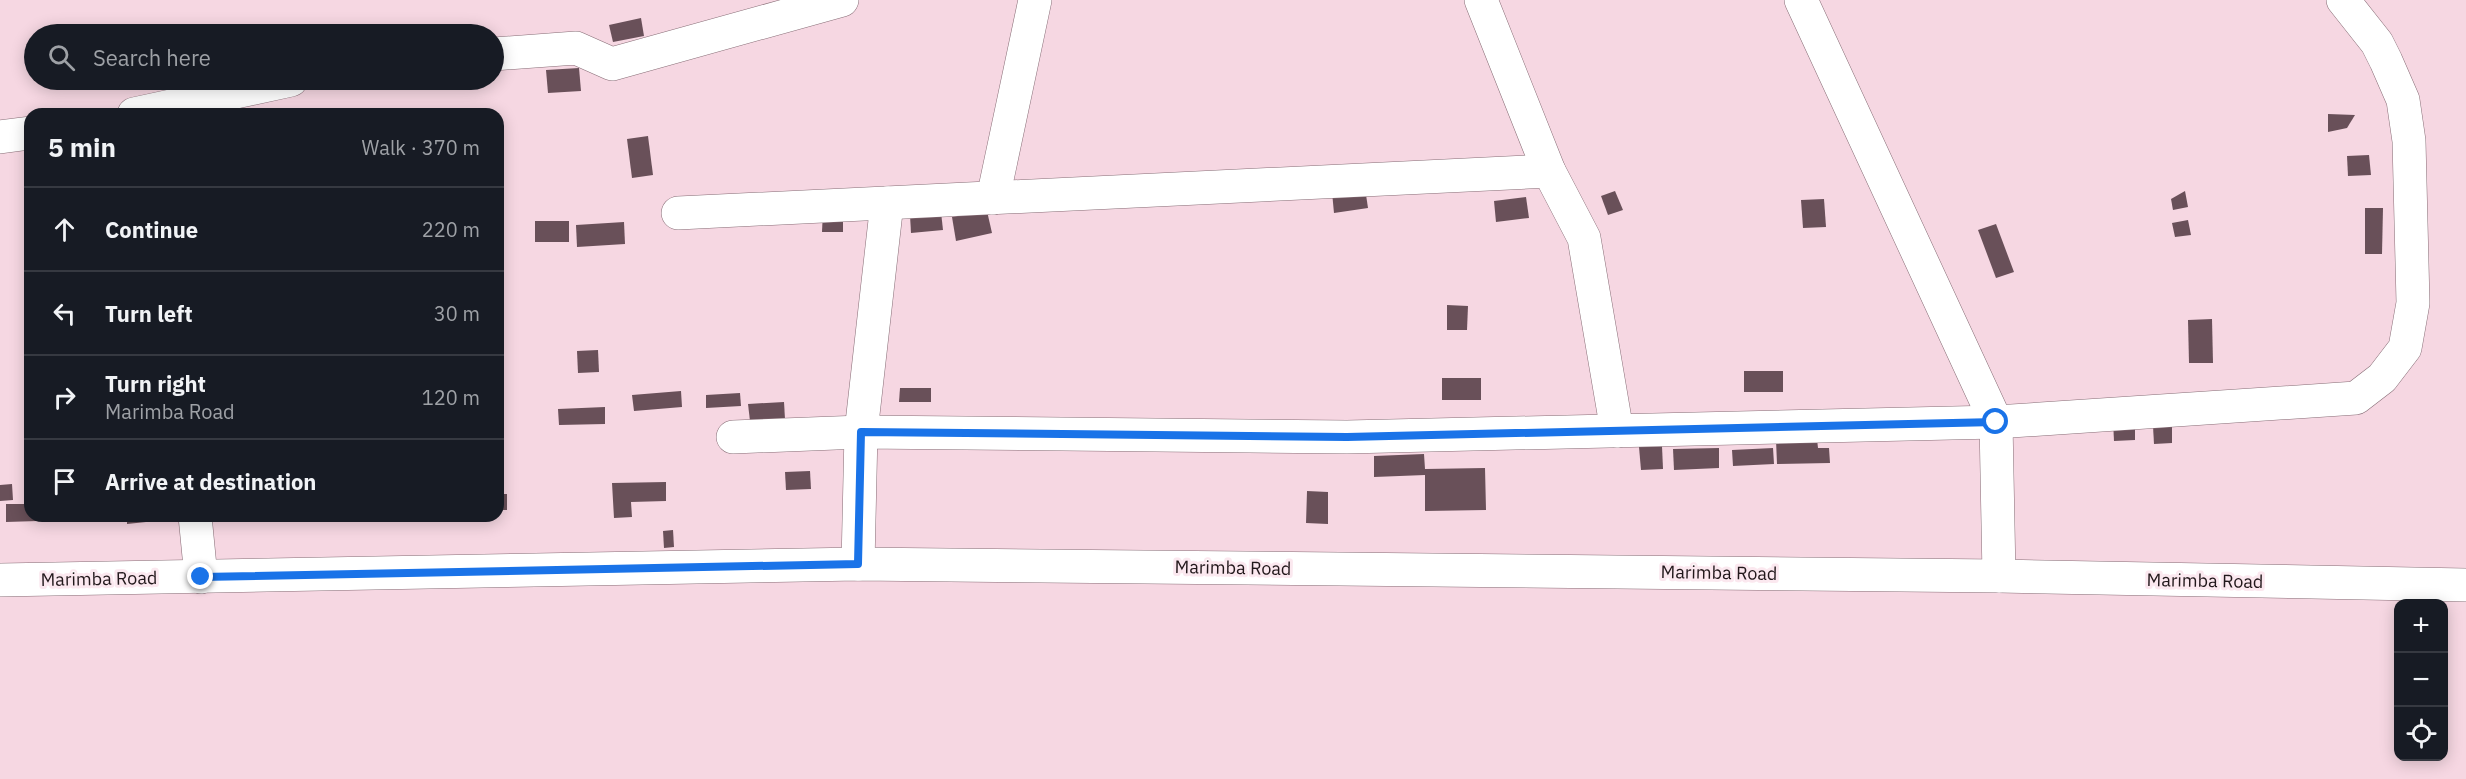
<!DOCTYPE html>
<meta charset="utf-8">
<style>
:root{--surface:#171b24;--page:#242831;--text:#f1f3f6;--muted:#9ea1a6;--line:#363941}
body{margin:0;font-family:"IBM Plex Sans",sans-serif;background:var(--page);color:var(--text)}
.controls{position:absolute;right:18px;bottom:18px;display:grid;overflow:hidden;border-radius:12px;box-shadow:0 3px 15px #0003}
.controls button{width:54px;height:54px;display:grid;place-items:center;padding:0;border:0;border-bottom:2px solid var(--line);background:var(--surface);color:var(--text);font:30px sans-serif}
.stop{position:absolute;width:18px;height:18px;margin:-14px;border:4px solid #1a73e8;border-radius:50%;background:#fff}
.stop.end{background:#1a73e8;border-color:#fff;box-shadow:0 2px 6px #0008}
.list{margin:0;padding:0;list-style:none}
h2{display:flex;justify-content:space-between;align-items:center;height:78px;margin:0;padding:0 24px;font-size:26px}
h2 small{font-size:20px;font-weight:400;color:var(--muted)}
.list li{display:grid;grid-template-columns:39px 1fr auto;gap:18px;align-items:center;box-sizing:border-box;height:84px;padding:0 24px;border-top:2px solid var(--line)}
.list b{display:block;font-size:22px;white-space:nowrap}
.list p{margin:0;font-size:20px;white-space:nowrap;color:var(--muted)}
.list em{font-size:20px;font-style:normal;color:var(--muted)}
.icon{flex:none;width:33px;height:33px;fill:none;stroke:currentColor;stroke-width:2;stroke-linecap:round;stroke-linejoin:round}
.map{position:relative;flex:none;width:2466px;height:779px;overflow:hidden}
.search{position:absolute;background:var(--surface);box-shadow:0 3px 15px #0003;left:24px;top:24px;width:480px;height:66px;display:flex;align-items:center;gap:15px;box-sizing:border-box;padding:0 21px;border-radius:33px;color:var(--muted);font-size:22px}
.panel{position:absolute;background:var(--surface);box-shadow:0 3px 15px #0003;left:24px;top:108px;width:480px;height:414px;border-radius:18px}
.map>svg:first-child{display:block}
.building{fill:#695059}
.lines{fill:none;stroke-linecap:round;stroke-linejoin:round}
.minor-casing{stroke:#876d76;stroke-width:34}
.minor{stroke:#fff;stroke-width:33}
.route{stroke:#1a73e8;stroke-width:8}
.labels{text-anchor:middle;stroke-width:6;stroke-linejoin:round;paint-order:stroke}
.street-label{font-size:18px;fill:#22181b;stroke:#fbe8ef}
</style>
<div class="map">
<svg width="2466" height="779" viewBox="0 0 2466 779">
<rect width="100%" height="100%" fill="#f6d7e2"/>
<g class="building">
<polygon points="641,18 644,36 613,42 609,25"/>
<polygon points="579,68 581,91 548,93 546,70"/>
<polygon points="2328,114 2355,115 2347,128 2328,132"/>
<polygon points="648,136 653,175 632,178 627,139"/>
<polygon points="2369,155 2371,175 2348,176 2347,156"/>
<polygon points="1365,188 1368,208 1334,213 1332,192"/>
<polygon points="1615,191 1623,210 1608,215 1601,196"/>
<polygon points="2185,191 2188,207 2173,210 2171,199"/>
<polygon points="1526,197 1529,218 1496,222 1494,201"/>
<polygon points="1824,199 1826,227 1803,228 1801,200"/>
<polygon points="2365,208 2383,208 2382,254 2365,254"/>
<polygon points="823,210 843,210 843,232 822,232"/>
<polygon points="987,211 992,233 956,241 952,217"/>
<polygon points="941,212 943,230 911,233 910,215"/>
<polygon points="2188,220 2191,235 2175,237 2172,223"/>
<rect x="535" y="221" width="34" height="21"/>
<polygon points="624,222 625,244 577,247 576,225"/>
<polygon points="1996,224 2014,272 1996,278 1978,230"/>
<polygon points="1447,305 1468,306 1467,330 1447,330"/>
<polygon points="2212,319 2213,363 2189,363 2188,320"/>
<polygon points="598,350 599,372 578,373 577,351"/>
<rect x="1744" y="371" width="39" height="21"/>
<rect x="1442" y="378" width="39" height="22"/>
<polygon points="900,388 931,388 931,402 899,402"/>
<polygon points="681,391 682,407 634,411 632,395"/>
<polygon points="740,393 741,406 706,408 706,395"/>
<polygon points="784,402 785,419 750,421 748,404"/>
<polygon points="605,407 605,424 559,425 558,409"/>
<polygon points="2135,420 2135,440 2114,441 2113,421"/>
<polygon points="2172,425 2172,443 2154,444 2153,426"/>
<polygon points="1817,439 1818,448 1829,448 1830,463 1777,464 1776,440"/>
<polygon points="1662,446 1663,469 1641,470 1639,447"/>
<polygon points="1719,448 1719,468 1674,470 1673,449"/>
<polygon points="1773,448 1774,464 1733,466 1732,450"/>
<polygon points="1424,454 1425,469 1485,468 1486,510 1425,511 1425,475 1374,477 1374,456"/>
<polygon points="810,471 811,489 786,490 785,472"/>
<polygon points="666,482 666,501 631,502 632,517 614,518 612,483"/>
<polygon points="12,484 13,500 0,501 0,485"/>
<polygon points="1307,491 1328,492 1328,524 1306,523"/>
<rect x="498" y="494" width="9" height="16"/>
<polygon points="6,504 30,504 30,516 38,516 38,521 6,522"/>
<polygon points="127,516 146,516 146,522 127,524"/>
<polygon points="673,530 674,547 664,548 663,531"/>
</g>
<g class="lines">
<g class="minor-casing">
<g id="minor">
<polyline points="1481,0 1549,171 1584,238 1617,431"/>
<polyline points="1801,0 1996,422 1999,576"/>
<polyline points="494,54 576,48 612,64 842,0"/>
<polyline points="134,114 291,80"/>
<polyline points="0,137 30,133"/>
<polyline points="993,198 1035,0"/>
<polyline points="678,213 1549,171"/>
<polyline points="733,437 861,432 1347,437 1996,422 2356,398 2382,378 2405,348 2413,303 2409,141 2403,100 2386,61 2377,43 2343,0"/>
<polyline points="195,516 201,577"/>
<polyline points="858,564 861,432 887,203"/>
<polyline points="0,580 858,564 1999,576 2466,585"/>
</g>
</g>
<use href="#minor" class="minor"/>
</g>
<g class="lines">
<polyline class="route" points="201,577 858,564 861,432 1347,437 1996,422"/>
</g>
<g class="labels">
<g class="street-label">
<text transform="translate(1233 568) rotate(1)" y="6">Marimba Road</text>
<text transform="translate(1719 573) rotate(1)" y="6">Marimba Road</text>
<text transform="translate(99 579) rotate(-1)" y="6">Marimba Road</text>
<text transform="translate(2205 581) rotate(1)" y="6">Marimba Road</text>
</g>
</g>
</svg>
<div class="controls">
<button>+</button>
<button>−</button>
<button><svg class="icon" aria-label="locate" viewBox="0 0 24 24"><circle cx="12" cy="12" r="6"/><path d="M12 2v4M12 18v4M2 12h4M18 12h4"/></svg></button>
</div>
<div class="stop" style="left:1996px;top:422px"></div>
<div class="stop end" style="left:201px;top:577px"></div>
<div class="search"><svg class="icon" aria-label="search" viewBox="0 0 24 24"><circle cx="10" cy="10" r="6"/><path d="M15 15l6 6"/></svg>Search here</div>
<section class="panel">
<h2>5 min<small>Walk · 370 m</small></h2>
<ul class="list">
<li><svg class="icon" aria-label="ahead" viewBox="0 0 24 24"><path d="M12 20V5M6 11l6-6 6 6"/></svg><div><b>Continue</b></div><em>220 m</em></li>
<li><svg class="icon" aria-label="left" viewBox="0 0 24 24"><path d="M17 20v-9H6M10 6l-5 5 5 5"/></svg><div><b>Turn left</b></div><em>30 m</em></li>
<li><svg class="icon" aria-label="right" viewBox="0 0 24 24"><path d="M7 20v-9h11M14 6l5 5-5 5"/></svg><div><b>Turn right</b><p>Marimba Road</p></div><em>120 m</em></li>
<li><svg class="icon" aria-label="arrive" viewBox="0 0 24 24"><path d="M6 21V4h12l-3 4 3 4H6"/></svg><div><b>Arrive at destination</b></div></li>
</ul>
</section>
</div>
